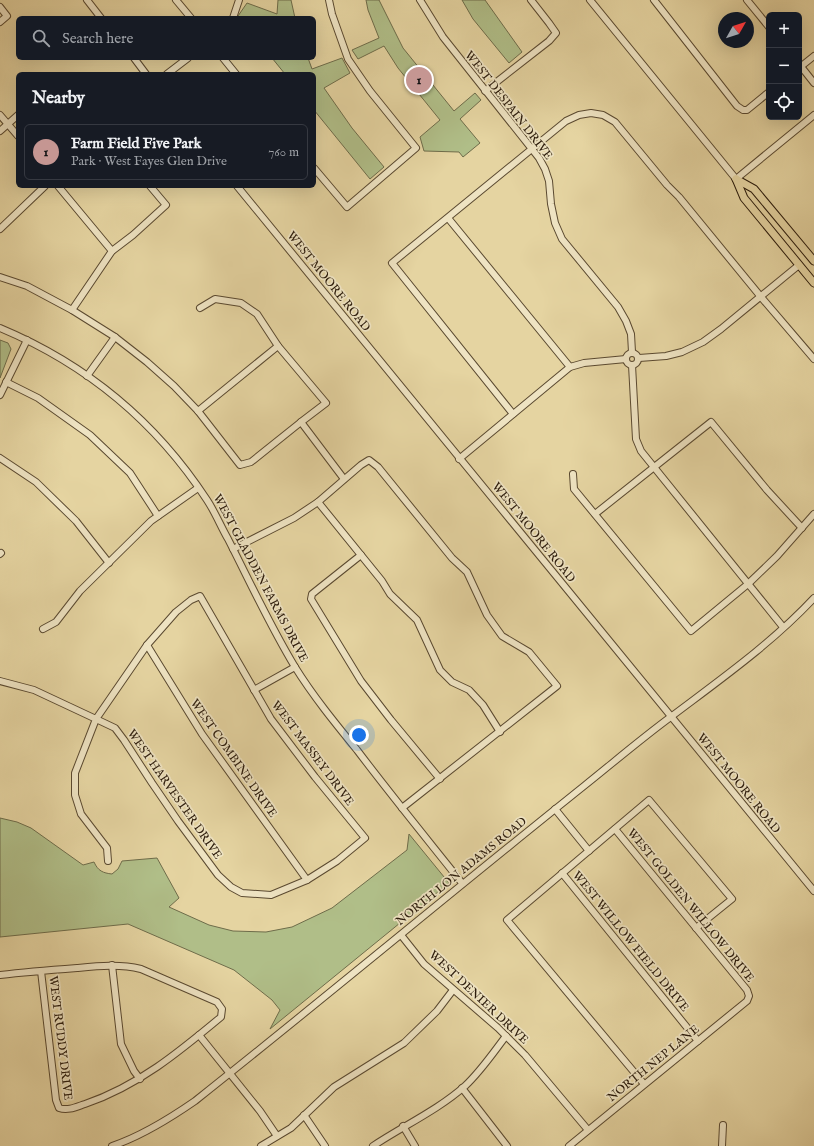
<!DOCTYPE html>
<meta charset="utf-8">
<style>
:root{--surface:#171b24;--page:#242831;--text:#f1f3f6;--muted:#9ea1a6;--line:#363941;--accent:#c59692}
body{margin:0;font-family:"IM FELL English",serif;background:var(--page);color:var(--text)}
.controls{position:absolute;right:12px;top:12px;display:grid;overflow:hidden;border-radius:6px;box-shadow:0 4px 16px #0002}
.controls button{width:36px;height:36px;display:grid;place-items:center;padding:0;border:0;border-bottom:1px solid var(--line);background:var(--surface);color:var(--text);font:20px sans-serif}
.compass{position:absolute;left:718px;top:12px;width:36px;height:36px;border-radius:50%;background:var(--surface);box-shadow:0 4px 16px #0002;rotate:51deg}
.you{position:absolute;left:359px;top:735px;width:14px;height:14px;margin:-10px;border:3px solid #fff;border-radius:50%;background:#1a73e8;box-shadow:0 0 0 6px #1a73e833}
.badge{display:grid;place-items:center;width:26px;height:26px;border-radius:50%;background:var(--accent);color:#111;font-size:13px;font-weight:700}
.pin{position:absolute;translate:-50% -50%;border:2px solid #fff;box-shadow:0 1px 4px #0006}
.list{margin:0;padding:0;list-style:none}
h2{display:flex;justify-content:space-between;align-items:center;height:52px;margin:0;padding:0 16px;font-size:17px}
h2 small{font-size:13px;font-weight:400;color:var(--muted)}
.list li{display:grid;grid-template-columns:26px 1fr auto;gap:12px;align-items:center;box-sizing:border-box;height:56px;margin:0 8px 8px;padding:0 8px;border:1px solid var(--line);border-radius:6px}
.list b{display:block;font-size:15px;white-space:nowrap}
.list p{margin:0;font-size:13px;white-space:nowrap;color:var(--muted)}
.list em{font-size:13px;font-style:normal;color:var(--muted)}
.icon{flex:none;width:22px;height:22px;fill:none;stroke:currentColor;stroke-width:2;stroke-linecap:round;stroke-linejoin:round}
.map{position:relative;flex:none;width:814px;height:1146px;overflow:hidden}
.search{position:absolute;background:var(--surface);box-shadow:0 4px 16px #0002;left:16px;top:16px;width:300px;height:44px;display:flex;align-items:center;gap:10px;box-sizing:border-box;padding:0 14px;border-radius:6px;color:var(--muted);font-size:15px}
.panel{position:absolute;background:var(--surface);box-shadow:0 4px 16px #0002;left:16px;top:72px;width:300px;height:116px;border-radius:6px}
.map>svg:first-child{display:block}
.green{fill:#b0be88;stroke:#6e6c4a}
.lines{fill:none;stroke-linecap:round;stroke-linejoin:round}
.minor-casing{stroke:#5a4930;stroke-width:8}
.major-casing{stroke:#2b1b0b;stroke-width:9}
.minor{stroke:#eee3c2;stroke-width:6}
.major{stroke:#e5d4a1;stroke-width:7}
.labels{text-anchor:middle;stroke-width:3.5;stroke-linejoin:round;paint-order:stroke}
.street-label{font-size:12px;fill:#2b1b0b;stroke:#eee3c2}
</style>
<div class="map">
<svg width="814" height="1146" viewBox="0 0 814 1146">
<rect width="100%" height="100%" fill="#e5d4a1"/>
<filter id="stains"><feTurbulence type="fractalNoise" baseFrequency=".005" numOctaves="4"/><feColorMatrix values="0 0 0 0 .2 0 0 0 0 .09 0 0 0 0 .02 0 0 0 .5 -.17"/></filter>
<radialGradient id="worn" r=".72"><stop offset=".6" stop-color="#630" stop-opacity="0"/><stop offset="1" stop-color="#630" stop-opacity=".3"/></radialGradient>
<g class="green">
<polygon points="278,0 291,0 295,18 240,18 238,16 247,3 277,14"/>
<polygon points="366,0 379,0 403,48 454,111 475,93 481,100 460,119 480,143 463,157 459,152 424,151 420,137 440,120 398,68 384,46 358,59 352,50 379,38 368,10"/>
<polygon points="462,0 485,0 522,52 509,63 473,19"/>
<polygon points="272,58 308,58 312,69 342,58 350,73 324,88 352,128 384,167 370,179 314,110 314,74 285,74"/>
<polygon points="0,340 8,343 11,349 0,378"/>
<path d="M0,818L17,822L31,828L83,865L94,862C98,871 103,873 112,874L118,869L122,861L157,858L179,898L169,907L209,925L233,931L266,932L292,927L332,908L407,850L409,834L449,883L270,1029L280,1010L272,1000L234,970L128,924L0,937Z"/>
</g>
<g class="lines">
<g class="minor-casing">
<g id="minor">
<polyline points="87,0 101,18"/>
<polyline points="176,0 191,18"/>
<polyline points="420,0 443,37 539,158 545,169 549,181 551,204 555,223 562,239 618,307 626,321 631,334 632,352"/>
<polyline points="590,0 736,179 814,115"/>
<polyline points="654,0 737,106 743,110 747,110 769,92"/>
<polyline points="747,0 769,27"/>
<polyline points="0,7 7,16 0,22"/>
<polyline points="233,18 239,0"/>
<polyline points="134,58 146,74"/>
<polyline points="223,58 236,74"/>
<polyline points="799,64 814,83"/>
<polyline points="799,68 814,56"/>
<polyline points="167,74 188,58"/>
<polyline points="485,91 549,41 556,33 549,23 531,0"/>
<polyline points="0,115 18,136"/>
<polyline points="0,131 18,115"/>
<polyline points="314,168 347,207 416,148 370,91 348,59 332,14 329,0"/>
<polyline points="58,186 112,251"/>
<polyline points="237,186 814,891"/>
<polyline points="448,218 570,367"/>
<polyline points="0,229 45,186"/>
<polyline points="0,277 27,286 72,310 115,337 147,362 174,386 198,411 240,465 251,462 301,422 326,403 278,346 257,314 241,303 215,299 200,308"/>
<polyline points="72,310 112,251 133,235 166,205 150,186"/>
<path d="M0,328C86,364 156,422 207,500C215,512 221,527 228,539C250,582 270,626 295,667C313,696 335,723 357,750C391,795 427,839 462,883"/>
<circle cx="632" cy="359" r="6"/>
<polyline points="639,358 666,356 682,352 703,342 721,329 799,265"/>
<polyline points="632,365 636,439 641,451 783,627"/>
<polyline points="87,376 115,337"/>
<polyline points="6,382 38,398 90,435 130,473 158,516"/>
<polyline points="0,395 27,340"/>
<polyline points="198,411 278,346"/>
<polyline points="513,414 392,263 566,121 579,115 591,113 603,115 615,122 667,185 679,197 761,297 814,359"/>
<polyline points="301,422 344,479"/>
<polyline points="0,458 36,482 76,521 109,563"/>
<polyline points="459,459 570,367 584,363 626,359"/>
<polyline points="573,474 574,489 691,631 748,584 777,556 814,514"/>
<polyline points="318,502 382,581 390,594 417,620 440,670 452,682 469,690 483,705 500,732"/>
<polyline points="595,514 711,422 767,490 802,528"/>
<polyline points="233,549 294,518 318,502 361,465 369,460 378,467 452,558 467,572 487,615 502,636 529,652 557,686 402,808"/>
<polyline points="0,554 1,553"/>
<polyline points="361,555 312,594 311,599 361,681 391,720 440,779"/>
<polyline points="43,629 56,622 80,591 151,521 198,488"/>
<polyline points="147,645 202,734 307,880"/>
<polyline points="0,681 34,690 96,719 115,728 124,740 152,783 178,821 218,875 231,887 242,893 271,895 307,880 337,861 365,838 315,777 271,719 200,596 191,600 176,612 147,645 96,719 75,773 75,795 81,814 107,848 108,861"/>
<polyline points="254,690 295,667"/>
<polyline points="555,809 589,851"/>
<polyline points="562,873 698,1041"/>
<polyline points="401,935 424,964 498,1028 525,1055 588,1130"/>
<polyline points="112,965 121,1044 134,1071 140,1079"/>
<path d="M0,975C26,972 51,970 77,968C99,966 120,964 141,969L217,1002L222,1009L221,1017C179,1052 138,1086 85,1104C76,1107 68,1111 59,1108L56,1100L41,971"/>
<polyline points="199,1035 260,1111 277,1136"/>
<polyline points="644,1084 507,920 649,800 732,899 696,928"/>
<polyline points="462,1088 507,1146"/>
<polyline points="304,1115 325,1146"/>
<polyline points="403,1126 415,1146"/>
<path d="M112,1146C142,1136 169,1119 195,1101C326,997 454,890 584,786C614,762 642,738 672,716C721,679 772,643 814,598"/>
<polyline points="261,1146 291,1128 334,1087 404,1043 437,1011 453,990"/>
<path d="M373,1146C403,1126 438,1110 465,1086C481,1071 493,1053 506,1036"/>
<polyline points="569,1146 747,1001 749,996 747,990 615,829"/>
<polyline points="722,1146 723,1125"/>
</g>
</g>
<g class="major-casing">
<g id="major">
<polyline points="736,179 744,198 814,283"/>
<polyline points="736,179 754,189 814,261"/>
</g>
</g>
<use href="#minor" class="minor"/>
<use href="#major" class="major"/>
</g>
<g class="labels">
<g class="street-label">
<text transform="translate(509 105) rotate(52)" y="4">WEST DESPAIN DRIVE</text>
<text transform="translate(329 281) rotate(51)" y="4">WEST MOORE ROAD</text>
<text transform="translate(534 532) rotate(51)" y="4">WEST MOORE ROAD</text>
<text transform="translate(261 578) rotate(62)" y="4">WEST GLADDEN FARMS DRIVE</text>
<text transform="translate(313 753) rotate(53)" y="4">WEST MASSEY DRIVE</text>
<text transform="translate(234 758) rotate(55)" y="4">WEST COMBINE DRIVE</text>
<text transform="translate(739 783) rotate(51)" y="4">WEST MOORE ROAD</text>
<text transform="translate(175 794) rotate(55)" y="4">WEST HARVESTER DRIVE</text>
<text transform="translate(461 871) rotate(-39)" y="4">NORTH LON ADAMS ROAD</text>
<text transform="translate(691 905) rotate(51)" y="4">WEST GOLDEN WILLOW DRIVE</text>
<text transform="translate(631 941) rotate(51)" y="4">WEST WILLOW FIELD DRIVE</text>
<text transform="translate(479 997) rotate(43)" y="4">WEST DENIER DRIVE</text>
<text transform="translate(61 1038) rotate(83)" y="4">WEST RUDDY DRIVE</text>
<text transform="translate(653 1063) rotate(-39)" y="4">NORTH NEP LANE</text>
</g>
</g>
<rect width="100%" height="100%" filter="url(#stains)"/>
<rect width="100%" height="100%" fill="url(#worn)"/>
</svg>
<div class="controls">
<button>+</button>
<button>−</button>
<button><svg class="icon" aria-label="locate" viewBox="0 0 24 24"><circle cx="12" cy="12" r="6"/><path d="M12 2v4M12 18v4M2 12h4M18 12h4"/></svg></button>
</div>
<svg class="compass" viewBox="-18 -18 36 36"><path d="M0-13l5 13h-10z" fill="#e53935"/><path d="M0 13l5-13h-10z" fill="#9ea1a6"/></svg>
<div class="you"></div>
<div class="pin badge" style="left:419px;top:80px">1</div>
<div class="search"><svg class="icon" aria-label="search" viewBox="0 0 24 24"><circle cx="10" cy="10" r="6"/><path d="M15 15l6 6"/></svg>Search here</div>
<section class="panel">
<h2>Nearby<small></small></h2>
<ul class="list">
<li><span class="badge">1</span><div><b>Farm Field Five Park</b><p>Park · West Fayes Glen Drive</p></div><em>760 m</em></li>
</ul>
</section>
</div>
